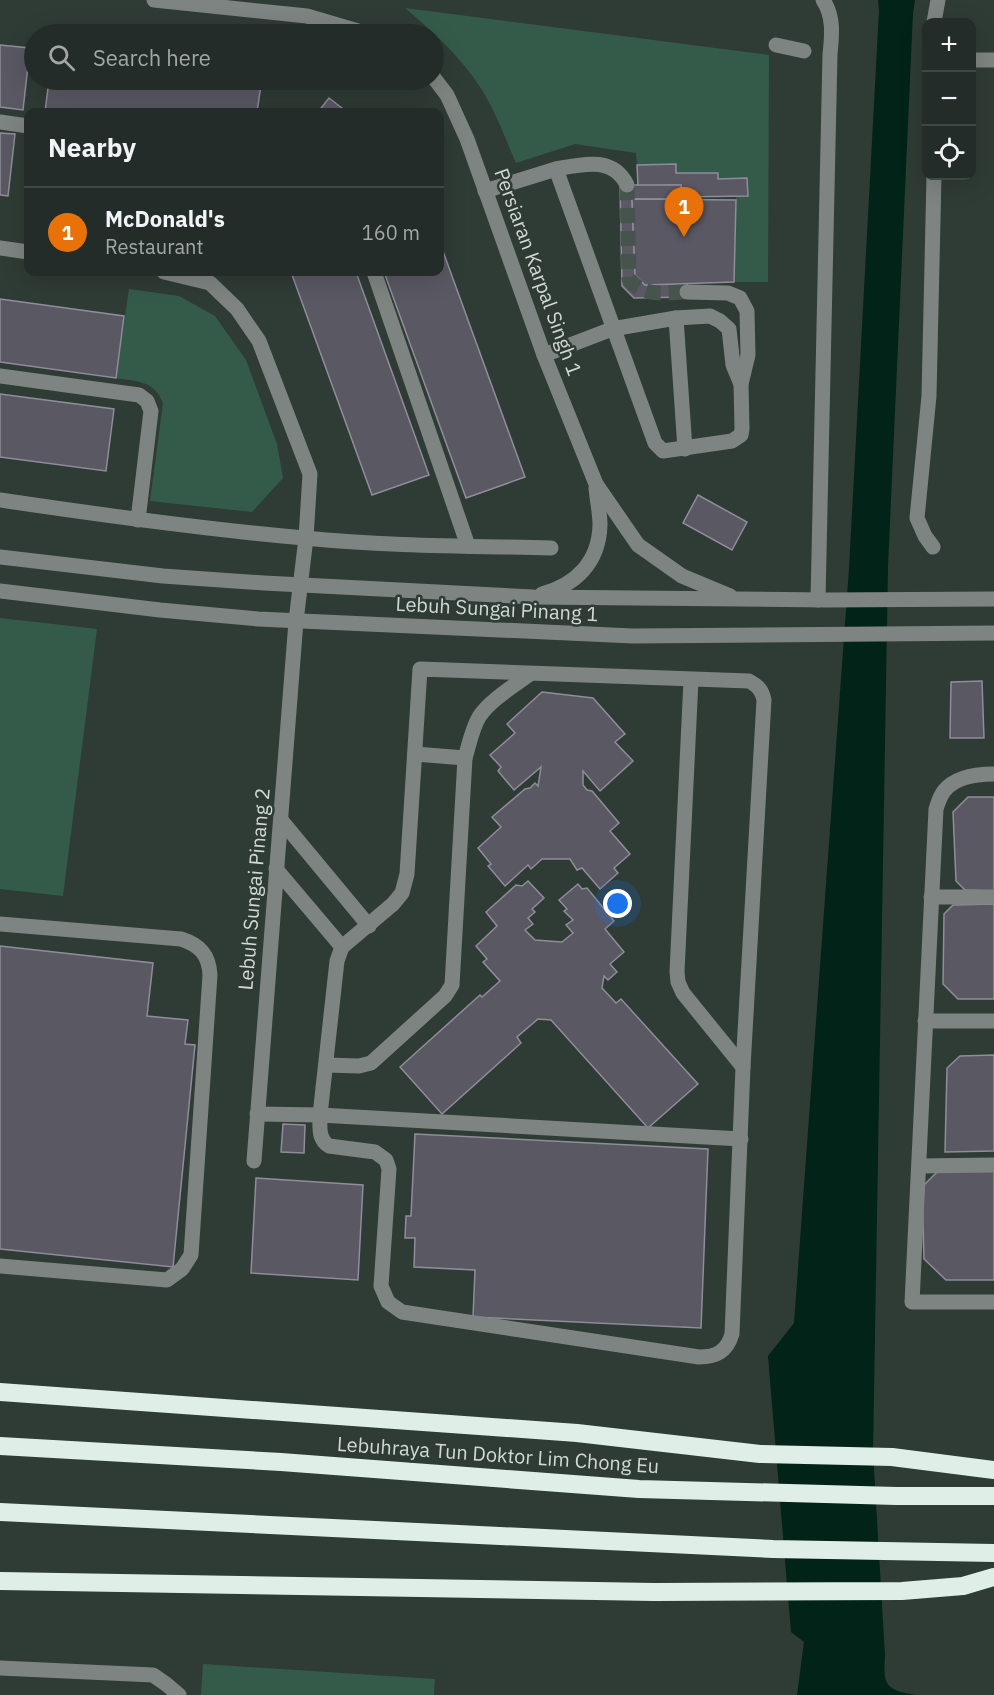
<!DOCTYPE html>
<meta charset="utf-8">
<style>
:root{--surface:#232c28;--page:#2f3834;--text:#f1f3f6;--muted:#a3a7a8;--line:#404845;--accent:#8c9099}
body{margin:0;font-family:"IBM Plex Sans",sans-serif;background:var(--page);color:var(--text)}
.controls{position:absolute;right:18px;top:18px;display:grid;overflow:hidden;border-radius:12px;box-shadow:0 6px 24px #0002}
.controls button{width:54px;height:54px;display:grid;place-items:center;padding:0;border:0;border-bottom:2px solid var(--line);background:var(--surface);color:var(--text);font:30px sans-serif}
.you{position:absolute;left:618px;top:904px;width:21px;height:21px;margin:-15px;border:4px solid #fff;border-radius:50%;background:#1a73e8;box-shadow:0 0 0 9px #1a73e833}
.badge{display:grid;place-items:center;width:39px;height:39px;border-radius:50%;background:var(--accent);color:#fff;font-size:20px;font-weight:700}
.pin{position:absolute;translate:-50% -50px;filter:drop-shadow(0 2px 3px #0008)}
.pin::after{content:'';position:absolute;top:32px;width:21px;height:18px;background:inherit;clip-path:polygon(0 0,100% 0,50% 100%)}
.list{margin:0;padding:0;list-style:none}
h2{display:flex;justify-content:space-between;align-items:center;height:78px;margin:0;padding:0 24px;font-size:26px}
h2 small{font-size:20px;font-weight:400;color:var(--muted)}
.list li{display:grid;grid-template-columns:39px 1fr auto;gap:18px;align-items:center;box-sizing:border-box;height:90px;padding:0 24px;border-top:2px solid var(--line)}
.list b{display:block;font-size:22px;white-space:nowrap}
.list p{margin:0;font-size:20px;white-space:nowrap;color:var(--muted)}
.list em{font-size:20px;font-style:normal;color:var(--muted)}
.icon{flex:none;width:33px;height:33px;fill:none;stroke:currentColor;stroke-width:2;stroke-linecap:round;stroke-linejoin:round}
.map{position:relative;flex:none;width:994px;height:1695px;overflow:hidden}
.search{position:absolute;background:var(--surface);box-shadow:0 6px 24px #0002;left:24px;top:24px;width:420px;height:66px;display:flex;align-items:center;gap:15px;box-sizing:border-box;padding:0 21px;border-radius:33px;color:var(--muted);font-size:22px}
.panel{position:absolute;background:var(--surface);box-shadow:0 6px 24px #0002;left:24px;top:108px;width:420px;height:168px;border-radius:12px}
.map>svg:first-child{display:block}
.green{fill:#345b4a}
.water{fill:#022317}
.building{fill:#595863;stroke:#8f8d99;stroke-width:1.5}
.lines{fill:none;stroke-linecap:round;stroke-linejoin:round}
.minor-tunnel{stroke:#47534d;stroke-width:15;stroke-dasharray:15 8;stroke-linecap:butt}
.minor{stroke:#7e8481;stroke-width:15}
.highway{stroke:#dfeee6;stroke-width:18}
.labels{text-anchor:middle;stroke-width:5;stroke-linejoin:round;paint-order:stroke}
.street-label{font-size:20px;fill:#d2d9d5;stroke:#2f3b35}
</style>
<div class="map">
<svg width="994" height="1695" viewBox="0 0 994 1695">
<rect width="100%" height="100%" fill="#2f3b35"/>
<g class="green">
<path d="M405,8L769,55L768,282H734L736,196L747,178L718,179L717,173H676L637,165L636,153L575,144L516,163C508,145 501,126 492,108C472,67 439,37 405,8Z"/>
<path d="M129,289L179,296L215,316L246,360L277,444L283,478L252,512L150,501L163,403C154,380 138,382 116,378Z"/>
<polygon points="0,618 97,629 63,896 0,889"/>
<polygon points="203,1664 435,1679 434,1695 201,1695"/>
</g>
<path class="water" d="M878,0H915L913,13L888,566L873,1452L885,1656C883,1685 885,1690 916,1695H797L804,1642L791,1632L768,1356L794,1323L849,569L879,11Z"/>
<g class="building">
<polygon points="0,45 30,48 23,110 0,107"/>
<polygon points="49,80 220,80 261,85 257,112 45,112"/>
<polygon points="329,98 347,112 318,112"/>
<polygon points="0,133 15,134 8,196 0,195"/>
<polygon points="676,164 676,173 718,173 718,179 747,178 748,196 682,197 681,185 638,186 637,165"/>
<polygon points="620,185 681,185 682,199 632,199 635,275 645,285 687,283 687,297 634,298 622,286"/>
<polygon points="632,199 736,200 734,282 645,285 635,275"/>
<polygon points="440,243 525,477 466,498 384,272 440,272"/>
<polygon points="291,272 356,272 429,475 372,495"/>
<polygon points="0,299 124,316 116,378 0,362"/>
<polygon points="0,394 114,409 106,471 0,457"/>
<polygon points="698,495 747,522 732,550 683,523"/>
<polygon points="982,681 984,738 950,738 951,682"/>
<polygon points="542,692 593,698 625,734 615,742 633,761 600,791 583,771 583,785 587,790 592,791 619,823 610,831 630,854 614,868 618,873 600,889 582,868 577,870 570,859 542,859 531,869 528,865 505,886 488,866 491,864 478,848 501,827 492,817 525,789 530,788 535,783 538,786 541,767 514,790 498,771 501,767 490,755 515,733 507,724"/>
<polygon points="968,797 994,797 994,891 965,890 956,881 953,812"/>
<polygon points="528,881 544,898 532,909 535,912 528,918 533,924 525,930 535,940 562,942 573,933 566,925 573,920 564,911 567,909 559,900 578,884 582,889 587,888 614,921 605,929 624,952 610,964 617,972 608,980 604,976 602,988 616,1003 621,999 698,1084 648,1128 551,1020 538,1019 517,1037 521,1043 442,1114 400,1067 480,995 482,997 500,981 483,962 487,959 476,946 497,926 486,912 516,885 522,886"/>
<polygon points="994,904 994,999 958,999 943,984 944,914 953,905"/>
<polygon points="0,946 153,963 147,1016 188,1020 185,1044 195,1045 173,1267 0,1249"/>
<polygon points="994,1055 994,1151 945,1152 947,1068 960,1056"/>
<polygon points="283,1124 305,1125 304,1153 281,1152"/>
<polygon points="415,1134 708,1149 701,1328 473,1317 475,1270 414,1267 415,1238 405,1238 406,1216 411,1216"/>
<polygon points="994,1170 994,1280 946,1280 924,1259 922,1187 938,1171"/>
<polygon points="256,1178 363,1185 358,1280 251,1273"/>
</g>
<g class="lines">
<path class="minor-tunnel" d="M627,185L629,279C644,298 665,292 687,292"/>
<g class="minor">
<polyline points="154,0 307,16 368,34"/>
<polyline points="934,22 938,0"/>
<polyline points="776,45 804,51"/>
<polyline points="972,60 993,60"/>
<polyline points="434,78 447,95 467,139 544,355 596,484 638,545 682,576 730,596"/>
<polyline points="0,122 28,126"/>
<path d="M556,169C583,164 613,156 627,185"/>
<polyline points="485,191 556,169 655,443 663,451 732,441 741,435 742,429 741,384 748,355 747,311 740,298 728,293 687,292"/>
<polyline points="0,248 28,252"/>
<polyline points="164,272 210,283 237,309 259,341 310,474 306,538 296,621 254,1161"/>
<polyline points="374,272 468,546"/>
<polyline points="676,318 685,449"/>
<polyline points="544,355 612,329 676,318 710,316 720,321 729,329 733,365 741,384"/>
<polyline points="0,376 139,395 147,401 151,411 138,520"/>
<path d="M0,500C101,515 202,529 304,538C386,546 469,546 551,548"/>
<polyline points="933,547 925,536 917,518 929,396 934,176"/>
<polyline points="0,557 163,576 264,583 533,597 827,600 994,599"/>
<polyline points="0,591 160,610 258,619 633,636 994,633"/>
<path d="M542,594C576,585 599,562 600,525C600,513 597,500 596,488"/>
<path d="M818,600L830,54C832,36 834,16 823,0"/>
<path d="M420,669L749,681C758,686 762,690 764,700L743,1067L732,1334C727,1351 717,1357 699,1357L402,1312L388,1302L381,1286L389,1169L386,1160L375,1152L329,1146C318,1139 320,1128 320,1115L337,961L342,947L393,904L402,893L407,874Z"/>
<polyline points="691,680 677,972 678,982 683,993 743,1067"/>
<path d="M415,754L465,758C469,745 472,729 479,717C489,701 515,685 530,674"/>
<path d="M994,774C977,774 955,777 944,791C940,796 938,803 936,809L912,1302H994"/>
<polyline points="281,820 369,926"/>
<polyline points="276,869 342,947"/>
<polyline points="931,897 994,897"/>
<path d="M0,924L181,939C200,945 209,955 210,975L191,1255L182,1269L167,1280L0,1266"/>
<polyline points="925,1021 994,1021"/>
<polyline points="326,1065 359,1066 371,1063 445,996 452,985 465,758"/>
<polyline points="257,1114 320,1115 741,1139"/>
<polyline points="919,1166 994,1165"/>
<polyline points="0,1668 153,1675 166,1684 179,1695"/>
</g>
<g class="highway">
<polyline points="0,1392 577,1433 760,1454 892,1457 994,1470"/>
<polyline points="0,1446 281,1462 639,1489 896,1496 994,1496"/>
<polyline points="0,1512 773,1549 994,1553"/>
<polyline points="0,1581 654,1592 902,1591 963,1586 994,1577"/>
</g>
</g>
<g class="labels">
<g class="street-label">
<text transform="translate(538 272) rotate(70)" y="7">Persiaran Karpal Singh 1</text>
<text transform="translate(497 609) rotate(3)" y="7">Lebuh Sungai Pinang 1</text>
<text transform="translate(254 889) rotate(-85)" y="7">Lebuh Sungai Pinang 2</text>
<text transform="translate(498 1455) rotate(4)" y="7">Lebuhraya Tun Doktor Lim Chong Eu</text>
</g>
</g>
</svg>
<div class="controls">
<button>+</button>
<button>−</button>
<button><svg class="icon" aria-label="locate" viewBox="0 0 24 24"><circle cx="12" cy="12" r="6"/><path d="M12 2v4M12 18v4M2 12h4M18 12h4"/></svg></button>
</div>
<div class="you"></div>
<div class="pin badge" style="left:684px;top:237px;background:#e8710a">1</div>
<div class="search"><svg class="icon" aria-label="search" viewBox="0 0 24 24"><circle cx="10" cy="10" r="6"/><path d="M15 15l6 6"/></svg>Search here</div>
<section class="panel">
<h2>Nearby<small></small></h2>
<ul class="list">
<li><span class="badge" style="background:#e8710a">1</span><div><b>McDonald's</b><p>Restaurant</p></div><em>160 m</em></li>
</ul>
</section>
</div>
